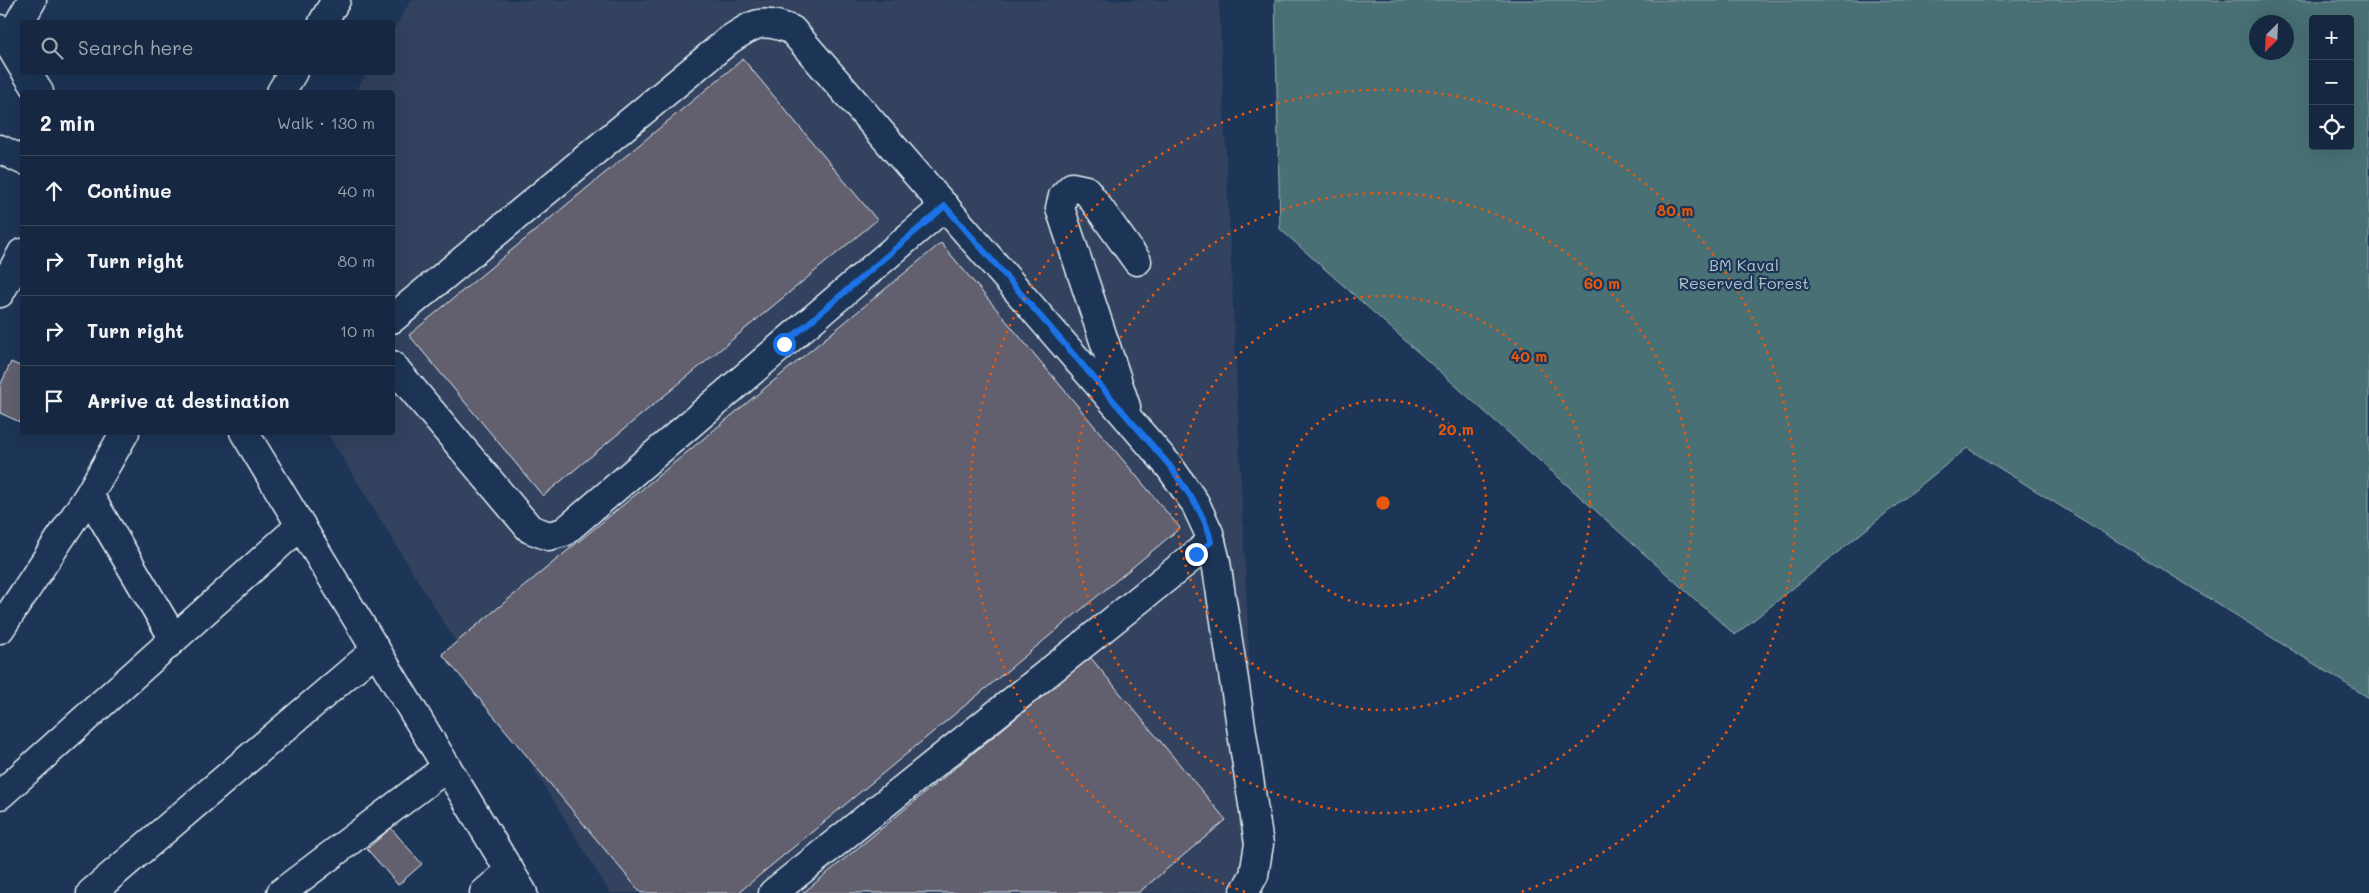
<!DOCTYPE html>
<meta charset="utf-8">
<style>
:root{--surface:#162841;--page:#1f3048;--text:#f1f3f6;--muted:#9ea6b1;--line:#35445a}
body{margin:0;font-family:Mali,sans-serif;background:var(--page);color:var(--text)}
.controls{position:absolute;right:15px;top:15px;display:grid;overflow:hidden;border-radius:5px;box-shadow:0 5px 20px #0002}
.controls button{width:45px;height:45px;display:grid;place-items:center;padding:0;border:0;border-bottom:1px solid var(--line);background:var(--surface);color:var(--text);font:25px sans-serif}
.compass{position:absolute;left:2249px;top:15px;width:45px;height:45px;border-radius:50%;background:var(--surface);box-shadow:0 5px 20px #0002;rotate:204deg}
.stop{position:absolute;width:15px;height:15px;margin:-11px;border:4px solid #1a73e8;border-radius:50%;background:#fff}
.stop.end{background:#1a73e8;border-color:#fff;box-shadow:0 1px 5px #0008}
.list{margin:0;padding:0;list-style:none}
h2{display:flex;justify-content:space-between;align-items:center;height:65px;margin:0;padding:0 20px;font-size:21px}
h2 small{font-size:16px;font-weight:400;color:var(--muted)}
.list li{display:grid;grid-template-columns:32px 1fr auto;gap:15px;align-items:center;box-sizing:border-box;height:70px;padding:0 20px;border-top:1px solid var(--line)}
.list b{display:block;font-size:19px;white-space:nowrap}
.list em{font-size:16px;font-style:normal;color:var(--muted)}
.icon{flex:none;width:28px;height:28px;fill:none;stroke:currentColor;stroke-width:2;stroke-linecap:round;stroke-linejoin:round}
.map{position:relative;flex:none;width:2369px;height:893px;overflow:hidden}
.search{position:absolute;background:var(--surface);box-shadow:0 5px 20px #0002;left:20px;top:20px;width:375px;height:55px;display:flex;align-items:center;gap:12px;box-sizing:border-box;padding:0 18px;border-radius:5px;color:var(--muted);font-size:19px}
.panel{position:absolute;background:var(--surface);box-shadow:0 5px 20px #0002;left:20px;top:90px;width:375px;height:345px;border-radius:5px}
.map>svg:first-child{display:block}
.built{fill:#32425e}
.green{fill:#4a7174;stroke:#99b1b6;fill-rule:evenodd}
.building{fill:#625f6e;stroke:#e8f1f8}
.lines{fill:none;stroke-linecap:round;stroke-linejoin:round}
.minor-casing{stroke:#e8f1f8;stroke-width:31}
.minor{stroke:#1d3557;stroke-width:28}
.route{stroke:#1a73e8;stroke-width:6}
.ring{fill:none;stroke:#e8590c;stroke-width:2.5;stroke-dasharray:2.5 5}
.labels{text-anchor:middle;stroke-width:4.5;stroke-linejoin:round;paint-order:stroke}
.park-label{font-size:16px;fill:#b1c4ca;stroke:#1d3557}
.centre{fill:#e8590c;stroke:#1d3557;stroke-width:2.5}
.ring-label{font-size:15px;text-anchor:middle;font-weight:bold;fill:#e8590c;stroke:#1d3557;stroke-width:4.5;stroke-linejoin:round;paint-order:stroke}
</style>
<div class="map">
<svg width="2369" height="893" viewBox="0 0 2369 893">
<rect width="100%" height="100%" fill="#1d3557"/>
<filter id="ink" filterUnits="userSpaceOnUse"><feTurbulence type="fractalNoise" baseFrequency=".02" numOctaves="2"/><feDisplacementMap in="SourceGraphic" scale="10" xChannelSelector="R" yChannelSelector="G"/><feConvolveMatrix kernelMatrix="1 2 1 2 8 2 1 2 1" color-interpolation-filters="sRGB"/></filter>
<g filter="url(#ink)">
<polygon class="built" points="411,0 1219,0 1260,893 610,893 327,433 392,432 392,92 355,92 367,73 392,72 393,30"/>
<path class="green" d="M1275,0H2369V698L1967,448L1735,635L1280,229ZM2313,19H2350V146H2313ZM2256,22H2286V52H2256Z"/>
<g class="building">
<polygon points="743,59 877,220 543,496 409,335"/>
<polygon points="941,243 1180,528 738,893 641,893 442,654"/>
<polygon points="11,362 22,367 22,423 0,413 0,386"/>
<polygon points="1090,657 1226,820 1138,893 803,893"/>
<polygon points="391,828 422,864 398,885 367,849"/>
</g>
<g class="lines">
<g class="minor-casing">
<g id="minor">
<polyline points="323,22 336,0"/>
<polyline points="0,29 22,66"/>
<polyline points="8,42 32,0"/>
<polyline points="26,72 39,92"/>
<polyline points="281,92 293,72"/>
<polyline points="0,149 22,160"/>
<polyline points="0,293 22,253"/>
<path d="M392,319L729,40C755,23 762,18 792,30L1169,466L1195,503L1209,533L1216,562L1259,844L1254,875L1244,893"/>
<polyline points="392,365 530,529 549,536 564,532 945,206"/>
<polyline points="1126,407 1060,208 1063,196 1072,187 1086,190 1137,261"/>
<polyline points="244,432 523,893"/>
<polyline points="89,495 174,639"/>
<polyline points="0,629 89,495 125,432"/>
<polyline points="0,795 301,525"/>
<polyline points="91,893 376,650"/>
<polyline points="281,893 447,767"/>
<polyline points="484,893 510,871"/>
<polyline points="773,893 1211,542"/>
</g>
</g>
<use href="#minor" class="minor"/>
</g>
</g>
<g class="lines" filter="url(#ink)">
<path class="route" d="M784,344L945,206L1170,466C1185,489 1206,514 1211,542L1196,554"/>
</g>
<g class="ring">
<circle cx="1383" cy="503" r="103"/>
<circle cx="1383" cy="503" r="207"/>
<circle cx="1383" cy="503" r="310"/>
<path d="M1245 892A413 413 0 1 1 1521 892"/>
</g>
<g class="labels">
<g class="park-label">
<text x="1744" y="271">BM Kaval<tspan x="1744" dy="18">Reserved Forest</tspan></text>
</g>
</g>
<circle cx="1383" cy="503" r="8" class="centre"/>
<g class="ring-label">
<text x="1675" y="216">80 m</text>
<text x="1602" y="289">60 m</text>
<text x="1529" y="362">40 m</text>
<text x="1456" y="435">20 m</text>
</g>
</svg>
<div class="controls">
<button>+</button>
<button>−</button>
<button><svg class="icon" aria-label="locate" viewBox="0 0 24 24"><circle cx="12" cy="12" r="6"/><path d="M12 2v4M12 18v4M2 12h4M18 12h4"/></svg></button>
</div>
<svg class="compass" viewBox="-18 -18 36 36"><path d="M0-13l5 13h-10z" fill="#e53935"/><path d="M0 13l5-13h-10z" fill="#9ea6b1"/></svg>
<div class="stop" style="left:784px;top:344px"></div>
<div class="stop end" style="left:1196px;top:554px"></div>
<div class="search"><svg class="icon" aria-label="search" viewBox="0 0 24 24"><circle cx="10" cy="10" r="6"/><path d="M15 15l6 6"/></svg>Search here</div>
<section class="panel">
<h2>2 min<small>Walk · 130 m</small></h2>
<ul class="list">
<li><svg class="icon" aria-label="ahead" viewBox="0 0 24 24"><path d="M12 20V5M6 11l6-6 6 6"/></svg><div><b>Continue</b></div><em>40 m</em></li>
<li><svg class="icon" aria-label="right" viewBox="0 0 24 24"><path d="M7 20v-9h11M14 6l5 5-5 5"/></svg><div><b>Turn right</b></div><em>80 m</em></li>
<li><svg class="icon" aria-label="right" viewBox="0 0 24 24"><path d="M7 20v-9h11M14 6l5 5-5 5"/></svg><div><b>Turn right</b></div><em>10 m</em></li>
<li><svg class="icon" aria-label="arrive" viewBox="0 0 24 24"><path d="M6 21V4h12l-3 4 3 4H6"/></svg><div><b>Arrive at destination</b></div></li>
</ul>
</section>
</div>
